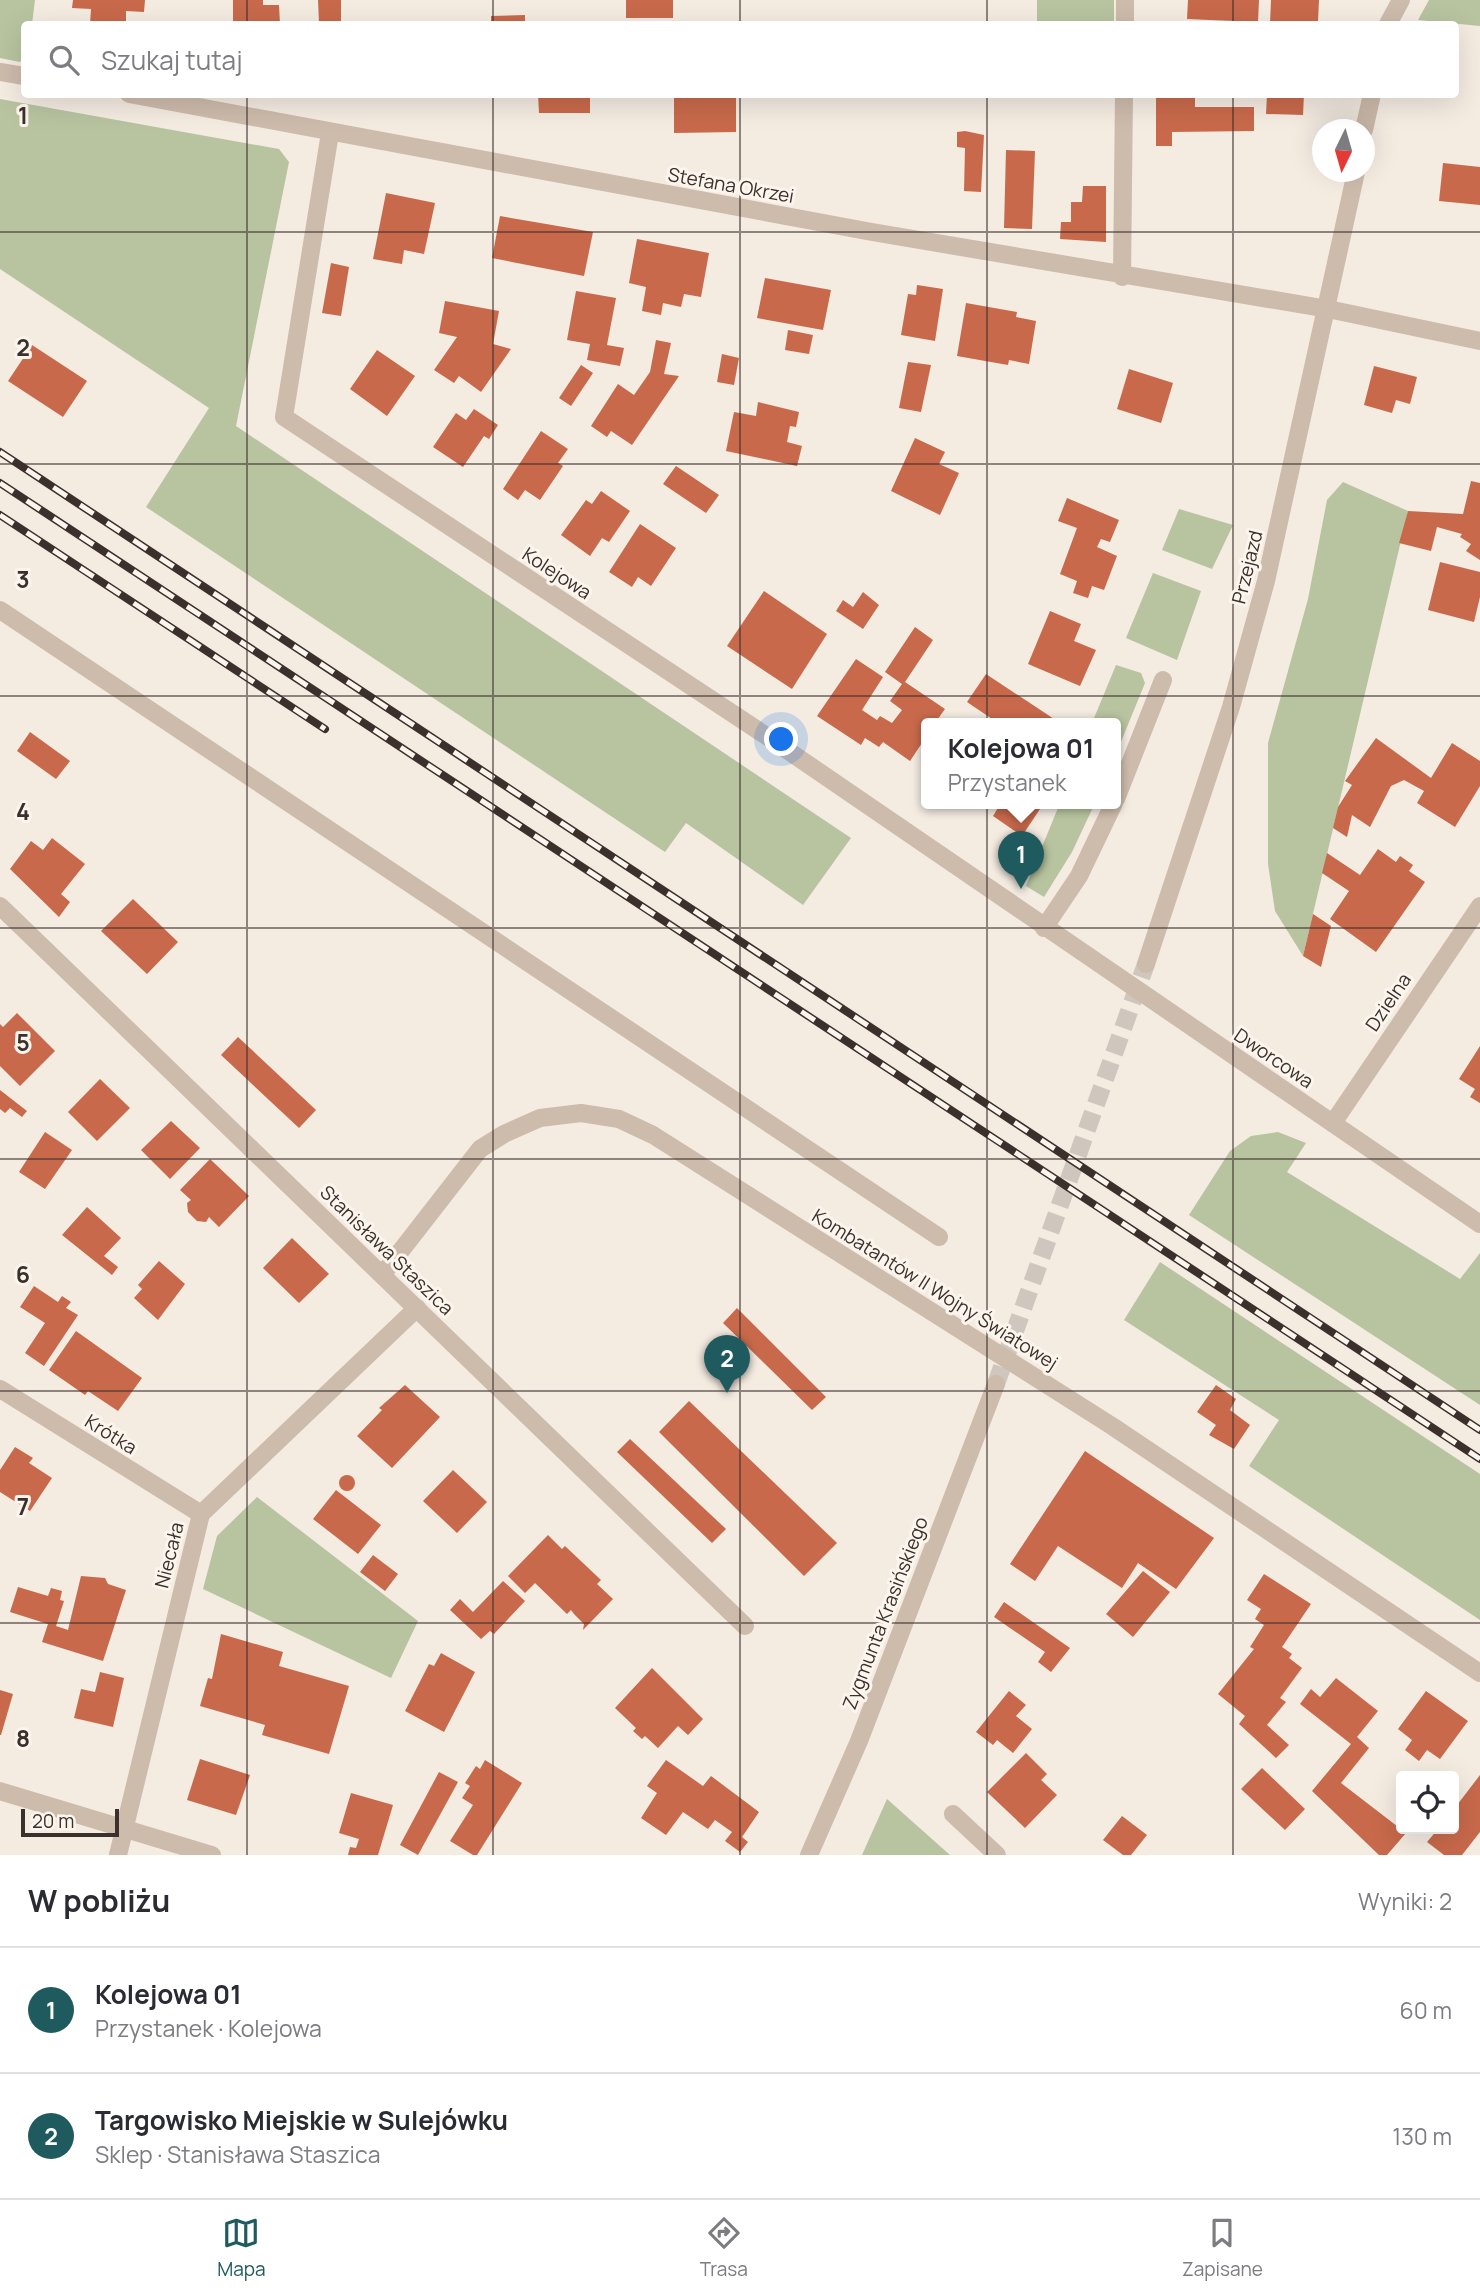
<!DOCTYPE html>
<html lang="pl">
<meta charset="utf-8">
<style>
:root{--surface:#fff;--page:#f7f7f7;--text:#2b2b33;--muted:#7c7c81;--line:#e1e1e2;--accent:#1f5a5e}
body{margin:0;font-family:Manrope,sans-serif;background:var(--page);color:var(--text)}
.controls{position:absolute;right:21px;bottom:21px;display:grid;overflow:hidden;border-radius:7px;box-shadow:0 7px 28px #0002}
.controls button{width:63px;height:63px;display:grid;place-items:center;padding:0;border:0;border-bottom:2px solid var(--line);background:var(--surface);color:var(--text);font:35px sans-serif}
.compass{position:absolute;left:1312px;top:119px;width:63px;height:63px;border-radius:50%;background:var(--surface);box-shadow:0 7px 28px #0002;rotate:185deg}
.scale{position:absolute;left:21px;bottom:18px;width:98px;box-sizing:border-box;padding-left:7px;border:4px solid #3b302b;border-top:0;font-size:19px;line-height:24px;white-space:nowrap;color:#3b302b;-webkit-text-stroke:5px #fbf5ee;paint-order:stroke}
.you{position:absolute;left:782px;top:740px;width:24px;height:24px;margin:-18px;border:5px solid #fff;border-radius:50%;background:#1a73e8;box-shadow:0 0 0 10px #1a73e833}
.badge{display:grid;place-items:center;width:46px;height:46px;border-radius:50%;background:var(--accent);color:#fff;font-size:23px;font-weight:700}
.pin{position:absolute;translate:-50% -58px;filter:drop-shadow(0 2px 4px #0008)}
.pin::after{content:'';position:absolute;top:37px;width:24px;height:21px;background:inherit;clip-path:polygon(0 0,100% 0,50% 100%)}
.popup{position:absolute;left:921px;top:718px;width:200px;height:91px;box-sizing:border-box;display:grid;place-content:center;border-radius:7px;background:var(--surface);filter:drop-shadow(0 2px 5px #0005);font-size:23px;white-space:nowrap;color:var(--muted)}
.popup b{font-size:26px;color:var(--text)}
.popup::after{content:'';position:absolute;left:50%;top:100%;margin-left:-14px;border:14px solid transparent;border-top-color:var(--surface)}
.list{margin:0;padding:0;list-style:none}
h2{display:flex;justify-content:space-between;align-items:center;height:91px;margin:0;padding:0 28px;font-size:30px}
h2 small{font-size:23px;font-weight:400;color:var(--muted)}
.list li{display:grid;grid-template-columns:46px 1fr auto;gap:21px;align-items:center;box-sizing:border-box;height:126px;padding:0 28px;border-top:2px solid var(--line)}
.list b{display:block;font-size:26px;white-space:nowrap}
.list p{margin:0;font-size:23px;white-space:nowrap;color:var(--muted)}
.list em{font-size:23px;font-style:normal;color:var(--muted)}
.icon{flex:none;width:38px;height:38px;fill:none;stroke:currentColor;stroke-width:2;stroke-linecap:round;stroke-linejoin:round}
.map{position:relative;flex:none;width:1480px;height:1855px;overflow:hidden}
.search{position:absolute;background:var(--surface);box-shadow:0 7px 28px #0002;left:21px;right:21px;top:21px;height:77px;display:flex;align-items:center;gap:18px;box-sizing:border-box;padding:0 24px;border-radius:7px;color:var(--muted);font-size:26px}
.sheet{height:343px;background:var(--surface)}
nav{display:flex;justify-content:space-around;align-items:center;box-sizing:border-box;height:98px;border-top:2px solid var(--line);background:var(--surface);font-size:19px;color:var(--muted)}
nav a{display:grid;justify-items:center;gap:4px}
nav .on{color:var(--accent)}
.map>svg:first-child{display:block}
.green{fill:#b8c4a0}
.building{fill:#c8694b}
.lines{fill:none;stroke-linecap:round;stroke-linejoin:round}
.minor-tunnel{stroke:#cfc6bd;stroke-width:18;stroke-dasharray:18 9;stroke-linecap:butt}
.minor{stroke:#cdbbac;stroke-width:18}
.rail-casing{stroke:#3b302b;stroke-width:8}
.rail{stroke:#fbf5ee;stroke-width:5;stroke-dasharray:16;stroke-linecap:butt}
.grid{fill:none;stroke:#3b302b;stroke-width:2;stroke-opacity:0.55}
.labels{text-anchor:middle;stroke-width:6;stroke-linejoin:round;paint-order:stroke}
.street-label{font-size:19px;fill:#3b302b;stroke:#fbf5ee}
.grid-label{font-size:23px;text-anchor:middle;font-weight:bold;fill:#3b302b;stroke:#fbf5ee;stroke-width:6;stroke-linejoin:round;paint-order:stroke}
</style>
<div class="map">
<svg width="1480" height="1855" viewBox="0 0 1480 1855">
<rect width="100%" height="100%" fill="#f4ebe1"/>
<g class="green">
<polygon points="0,0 35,0 32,24 24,24 24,56 20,62 0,58"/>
<rect x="1037" y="0" width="77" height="24"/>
<polygon points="1429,0 1480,0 1480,26 1418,20"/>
<polygon points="0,99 279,149 289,162 236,426 851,838 803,905 686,823 665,852 146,507 209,408 0,269"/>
<polygon points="1343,482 1408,511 1303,956 1275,911 1268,864 1268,743 1308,599 1327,500"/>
<polygon points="1179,509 1233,525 1212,569 1162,550"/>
<polygon points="1153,573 1201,591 1177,660 1126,638"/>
<polygon points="1116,665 1141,673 1145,683 1116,754 1116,723 1092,723"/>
<polygon points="1060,803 1095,803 1072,852 1044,897 1026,886"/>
<polygon points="1278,1132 1306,1143 1287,1172 1460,1279 1480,1253 1480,1405 1189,1215 1230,1151 1251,1136"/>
<polygon points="1160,1262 1480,1474 1480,1620 1249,1466 1279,1420 1124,1320"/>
<polygon points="257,1497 418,1621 391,1678 203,1589 217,1536"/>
<polygon points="887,1799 950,1855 862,1855"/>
</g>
<g class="building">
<polygon points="73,0 145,0 144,12 126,11 126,24 90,24 91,9 72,8"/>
<polygon points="233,0 263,0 263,5 279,5 280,24 233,24"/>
<polygon points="318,0 341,0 341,23 319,23"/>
<rect x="626" y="0" width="47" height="18"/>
<polygon points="1188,0 1259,0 1258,22 1187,19"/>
<polygon points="1271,0 1319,0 1318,21 1270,24"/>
<polygon points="525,15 525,24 491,24 491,16"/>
<polygon points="538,94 590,94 590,113 539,113"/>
<polygon points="674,94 736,94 736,132 674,133"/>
<polygon points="1156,94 1195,94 1195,107 1254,107 1254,131 1172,132 1172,146 1156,146"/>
<polygon points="1267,94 1304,94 1303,115 1266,114"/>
<polygon points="965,131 984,135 981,192 964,191 965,148 957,147 957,132"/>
<polygon points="1006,150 1035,151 1032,229 1004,228"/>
<polygon points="1443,163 1480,167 1480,205 1439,201"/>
<polygon points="1083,186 1106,186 1106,242 1060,239 1061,222 1071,222 1071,202 1082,202"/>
<polygon points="386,193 435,203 424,254 404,250 402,264 373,259"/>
<polygon points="500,216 593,232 584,276 492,258"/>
<polygon points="637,239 709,253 701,297 684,294 681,307 663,303 661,315 642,311 646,287 629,283"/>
<polygon points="331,263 349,267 341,316 322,313"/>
<polygon points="765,278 831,290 823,330 757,318"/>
<polygon points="917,285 943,289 935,341 901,335 908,294 916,295"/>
<polygon points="576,291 616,298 607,345 624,348 620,366 587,360 590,344 567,340"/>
<polygon points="445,301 499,311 493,344 511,349 481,392 459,376 454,383 434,370 457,337 439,333"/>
<polygon points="966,303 1017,312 1016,317 1036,321 1029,364 1009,360 1008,365 957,356"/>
<polygon points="788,330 813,335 809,354 785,350"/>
<polygon points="656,340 671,343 664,374 679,376 632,445 611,431 607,437 591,426 618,384 634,395 650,372"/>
<polygon points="32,345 87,381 63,417 8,381"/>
<polygon points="377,350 415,376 387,416 350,389"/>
<polygon points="722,354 739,358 734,385 717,382"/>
<polygon points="908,362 931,365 921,412 899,408"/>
<polygon points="581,365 593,373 571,406 559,398"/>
<polygon points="1374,366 1417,377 1410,404 1396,400 1392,413 1364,405"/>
<polygon points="1129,369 1173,383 1161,423 1117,409"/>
<polygon points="758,402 799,412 796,427 790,426 787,442 802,446 797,466 726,451 734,412 756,416"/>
<polygon points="474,409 498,425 489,439 484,436 463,467 433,447 456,413 466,420"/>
<polygon points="541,431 568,449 558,463 563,466 540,500 525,490 518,500 503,489"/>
<polygon points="915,438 945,452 939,464 959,473 940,515 891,491"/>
<polygon points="676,466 719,495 706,513 663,484"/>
<polygon points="1471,481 1480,483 1480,560 1466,551 1471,544 1460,537 1462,534 1437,527 1431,551 1399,543 1408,511 1463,514"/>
<polygon points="601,491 630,511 609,542 602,538 590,556 561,535 586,500 592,504"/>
<polygon points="1067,498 1119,520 1110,542 1101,539 1097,547 1117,556 1104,590 1092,586 1088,598 1073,593 1077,581 1060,574 1077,528 1058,521"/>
<polygon points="640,524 676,548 651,586 638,577 632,587 609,572"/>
<polygon points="1440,562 1480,572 1480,597 1474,622 1428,610"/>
<polygon points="764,591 827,634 792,689 727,646"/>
<polygon points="863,592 879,605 863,629 836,611 843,600 853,607"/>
<polygon points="1050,611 1081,624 1074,641 1096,650 1080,686 1028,664"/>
<polygon points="915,627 933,640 905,682 945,709 935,723 926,723 926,737 910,761 883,742 879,747 865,738 861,745 817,716 856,659 883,677 862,710 877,720 880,716 892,723 902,710 890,701 902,684 885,672"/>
<polygon points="986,674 1039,709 1060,723 998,723 967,702"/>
<polygon points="30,732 70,761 56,779 17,751"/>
<polygon points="1376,738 1431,778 1452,743 1480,761 1480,786 1455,827 1417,803 1424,791 1404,780 1391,786 1370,827 1352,815 1347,837 1333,828 1338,807 1352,785 1345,781"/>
<polygon points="1001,803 1044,803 1022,836 993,816"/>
<polygon points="52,838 85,864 61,894 70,902 59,917 10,869 31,841 43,850"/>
<polygon points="1378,849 1396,862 1400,856 1413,865 1409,871 1425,882 1376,952 1330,919 1349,891 1322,873 1327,853 1360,875"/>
<polygon points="133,899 178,942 147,974 101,931"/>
<polygon points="1313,914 1331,926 1321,967 1303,956"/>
<polygon points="17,1013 55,1051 20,1086 0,1066 0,1024 3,1027"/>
<polygon points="238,1037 316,1110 299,1128 221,1055"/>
<polygon points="1480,1046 1480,1103 1470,1097 1475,1089 1459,1079"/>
<polygon points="100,1079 130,1108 97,1141 68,1112"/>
<polygon points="0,1090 27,1111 22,1117 10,1108 5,1113 0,1109"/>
<polygon points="171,1121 200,1148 170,1179 141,1150"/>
<polygon points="45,1132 72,1150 45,1189 19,1172"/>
<polygon points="210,1159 249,1196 219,1227 209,1217 206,1222 197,1221 188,1212 187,1203 191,1200 180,1190"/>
<polygon points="87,1207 121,1238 104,1256 118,1267 112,1275 62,1235"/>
<polygon points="292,1238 329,1274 299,1303 263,1268"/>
<polygon points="159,1261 185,1284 158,1320 134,1298 142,1289 138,1285"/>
<polygon points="34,1286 58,1302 62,1296 71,1302 66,1308 78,1315 44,1366 25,1353 45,1323 20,1307"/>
<polygon points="737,1308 826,1397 812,1410 723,1323"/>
<polygon points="76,1331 142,1378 118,1411 88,1391 85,1395 49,1370"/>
<polygon points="405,1385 440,1417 392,1468 357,1436 382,1410 379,1408"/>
<polygon points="1216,1385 1236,1399 1230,1410 1250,1425 1234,1449 1209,1435 1216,1425 1197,1412"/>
<polygon points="689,1401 837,1543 804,1576 659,1432"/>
<polygon points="630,1439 726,1529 712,1543 617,1452"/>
<polygon points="15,1447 33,1458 29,1463 52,1478 30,1511 0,1492 0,1470"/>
<polygon points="1085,1451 1214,1538 1176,1589 1138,1563 1122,1588 1058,1546 1035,1581 1010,1564"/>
<polygon points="453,1470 487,1502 457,1533 423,1501"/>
<circle cx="347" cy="1483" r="8"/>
<polygon points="336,1490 381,1525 358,1554 313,1519"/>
<polygon points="548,1535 562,1549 565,1546 601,1580 597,1584 613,1599 583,1630 584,1624 574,1614 571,1610 567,1614 535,1583 525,1593 508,1576"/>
<polygon points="373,1555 398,1574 385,1591 360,1572"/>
<polygon points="1143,1571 1170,1592 1133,1637 1106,1614"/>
<polygon points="1264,1574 1311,1604 1282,1647 1292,1654 1289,1658 1302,1668 1280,1698 1286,1702 1267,1725 1289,1745 1276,1758 1239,1724 1245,1716 1218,1694 1254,1649 1250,1647 1264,1625 1255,1619 1261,1609 1247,1600"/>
<polygon points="81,1576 105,1578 108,1584 126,1590 103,1661 42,1642 48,1624 10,1612 18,1587 48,1596 51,1588 62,1591 60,1600 64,1601 56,1626 68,1630"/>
<polygon points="503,1581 525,1601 494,1634 490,1631 481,1639 450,1610 460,1599 473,1612"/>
<polygon points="1004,1602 1070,1648 1051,1672 1038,1662 1045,1652 994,1617"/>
<polygon points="221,1634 283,1652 279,1666 349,1686 329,1754 262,1735 265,1725 200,1706 208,1678 212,1679"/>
<polygon points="441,1653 475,1672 444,1732 405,1711 429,1664 434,1666"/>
<polygon points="652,1668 703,1719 688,1735 678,1726 658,1748 645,1736 642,1739 633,1731 636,1728 615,1708"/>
<polygon points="100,1672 124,1678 113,1727 74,1718 81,1689 95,1692"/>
<polygon points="1336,1678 1378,1711 1357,1737 1369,1748 1341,1783 1406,1833 1387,1855 1379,1855 1312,1791 1351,1744 1300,1704 1311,1689 1320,1697"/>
<polygon points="0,1690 13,1694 1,1735 0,1735"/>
<polygon points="1009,1691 1026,1705 1016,1716 1032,1729 1013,1753 997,1740 993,1745 976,1732"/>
<polygon points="1426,1691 1468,1721 1440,1759 1427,1750 1419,1761 1405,1750 1412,1740 1398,1729"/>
<polygon points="1026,1753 1047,1774 1041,1780 1057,1795 1025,1828 987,1792"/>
<polygon points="200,1759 250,1775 236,1815 187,1800"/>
<polygon points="485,1760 522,1783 477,1855 473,1855 450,1841 473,1805 462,1798 470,1786 465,1783 476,1766 480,1769"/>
<polygon points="666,1760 703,1786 711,1776 759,1812 742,1837 748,1842 740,1852 725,1841 732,1832 715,1820 708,1829 683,1812 666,1835 641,1818 657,1793 647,1786"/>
<polygon points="1262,1768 1305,1809 1285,1830 1241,1789"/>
<polygon points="439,1772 458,1782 418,1855 400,1845"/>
<polygon points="1480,1775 1480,1832 1462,1855 1444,1855 1427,1842 1438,1829 1454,1829 1454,1809"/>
<polygon points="351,1793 393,1805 378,1855 348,1855 350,1847 356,1848 359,1839 339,1833"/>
<polygon points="1122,1816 1147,1835 1131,1855 1123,1855 1103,1840"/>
</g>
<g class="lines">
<polyline class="minor-tunnel" points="996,1384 1146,964"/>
<g class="minor">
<polyline points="1125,24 1125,0"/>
<polyline points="1388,24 1401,0"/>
<polyline points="0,72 24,76"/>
<polyline points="129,94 872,232 1328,309 1480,341"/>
<polyline points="1364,130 1372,94"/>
<polyline points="330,133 284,417 768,737 1480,1224"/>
<polyline points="1122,277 1124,94"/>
<polyline points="0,610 939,1237"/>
<polyline points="1116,799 1163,680"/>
<polyline points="0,906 745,1626"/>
<polyline points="1044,928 1079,876 1114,803"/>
<polyline points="1146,964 1231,707 1266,581 1356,172"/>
<polyline points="1333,1123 1480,906"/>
<polyline points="382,1275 480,1149 504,1134 540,1118 581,1113 619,1119 653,1135 1112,1426 1480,1673"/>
<polyline points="0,1389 201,1514"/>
<polyline points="0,1791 212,1855"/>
<polyline points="953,1814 997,1855"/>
<polyline points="118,1855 201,1514 417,1308"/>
<polyline points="809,1855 859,1741 996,1384"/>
</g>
<g class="rail-casing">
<g id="rail">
<polyline points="0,452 1480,1430"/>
<polyline points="0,483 1480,1459"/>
<polyline points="0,515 325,729"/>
</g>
</g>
<use href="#rail" class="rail"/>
</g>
<path class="grid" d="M247,0V24M493,0V24M740,0V24M987,0V24M1233,0V24M247,94V1855M493,94V1855M740,94V1855M987,94V1855M1233,94V1855M0,232H1480M0,464H1480M0,696H1480M0,928H1480M0,1159H1480M0,1391H1480M0,1623H1480"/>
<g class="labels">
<g class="street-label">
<text transform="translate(731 185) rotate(10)" y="7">Stefana Okrzei</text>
<text transform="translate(1247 567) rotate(-76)" y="7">Przejazd</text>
<text transform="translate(557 573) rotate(33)" y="7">Kolejowa</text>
<text transform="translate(1388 1002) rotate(-56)" y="7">Dzielna</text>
<text transform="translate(1274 1058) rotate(34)" y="7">Dworcowa</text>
<text transform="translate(387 1250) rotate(44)" y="7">Stanisława Staszica</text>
<text transform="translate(935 1289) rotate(32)" y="7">Kombatantów II Wojny Światowej</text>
<text transform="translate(111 1434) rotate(32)" y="7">Krótka</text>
<text transform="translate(169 1555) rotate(-76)" y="7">Niecała</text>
<text transform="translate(885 1613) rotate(-69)" y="7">Zygmunta Krasińskiego</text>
</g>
</g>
<g class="grid-label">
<text x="23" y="124">1</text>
<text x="23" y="356">2</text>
<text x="23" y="588">3</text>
<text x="23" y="820">4</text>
<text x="23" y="1051">5</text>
<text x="23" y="1283">6</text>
<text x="23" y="1515">7</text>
<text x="23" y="1747">8</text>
</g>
</svg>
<div class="controls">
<button><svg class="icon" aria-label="locate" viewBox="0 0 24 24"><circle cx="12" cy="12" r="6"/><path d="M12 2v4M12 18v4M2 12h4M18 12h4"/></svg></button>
</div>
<svg class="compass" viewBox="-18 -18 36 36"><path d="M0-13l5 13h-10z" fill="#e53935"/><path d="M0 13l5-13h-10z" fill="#7c7c81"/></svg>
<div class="scale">20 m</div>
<div class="you"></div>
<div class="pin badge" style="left:1021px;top:889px">1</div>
<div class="popup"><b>Kolejowa 01</b>Przystanek</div>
<div class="pin badge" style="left:727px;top:1393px">2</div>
<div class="search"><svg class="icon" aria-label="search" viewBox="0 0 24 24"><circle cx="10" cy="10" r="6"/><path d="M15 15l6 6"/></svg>Szukaj tutaj</div>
</div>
<section class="sheet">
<h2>W pobliżu<small>Wyniki: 2</small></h2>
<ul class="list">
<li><span class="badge">1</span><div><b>Kolejowa 01</b><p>Przystanek · Kolejowa</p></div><em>60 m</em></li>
<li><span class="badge">2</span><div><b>Targowisko Miejskie w Sulejówku</b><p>Sklep · Stanisława Staszica</p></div><em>130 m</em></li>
</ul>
</section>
<nav>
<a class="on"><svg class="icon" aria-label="map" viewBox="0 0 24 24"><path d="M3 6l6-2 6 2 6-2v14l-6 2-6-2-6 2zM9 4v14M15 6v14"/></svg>Mapa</a>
<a><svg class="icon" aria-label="directions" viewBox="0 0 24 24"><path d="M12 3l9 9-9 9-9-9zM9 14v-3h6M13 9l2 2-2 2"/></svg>Trasa</a>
<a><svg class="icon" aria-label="saved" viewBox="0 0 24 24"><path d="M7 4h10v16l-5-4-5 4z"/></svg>Zapisane</a>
</nav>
